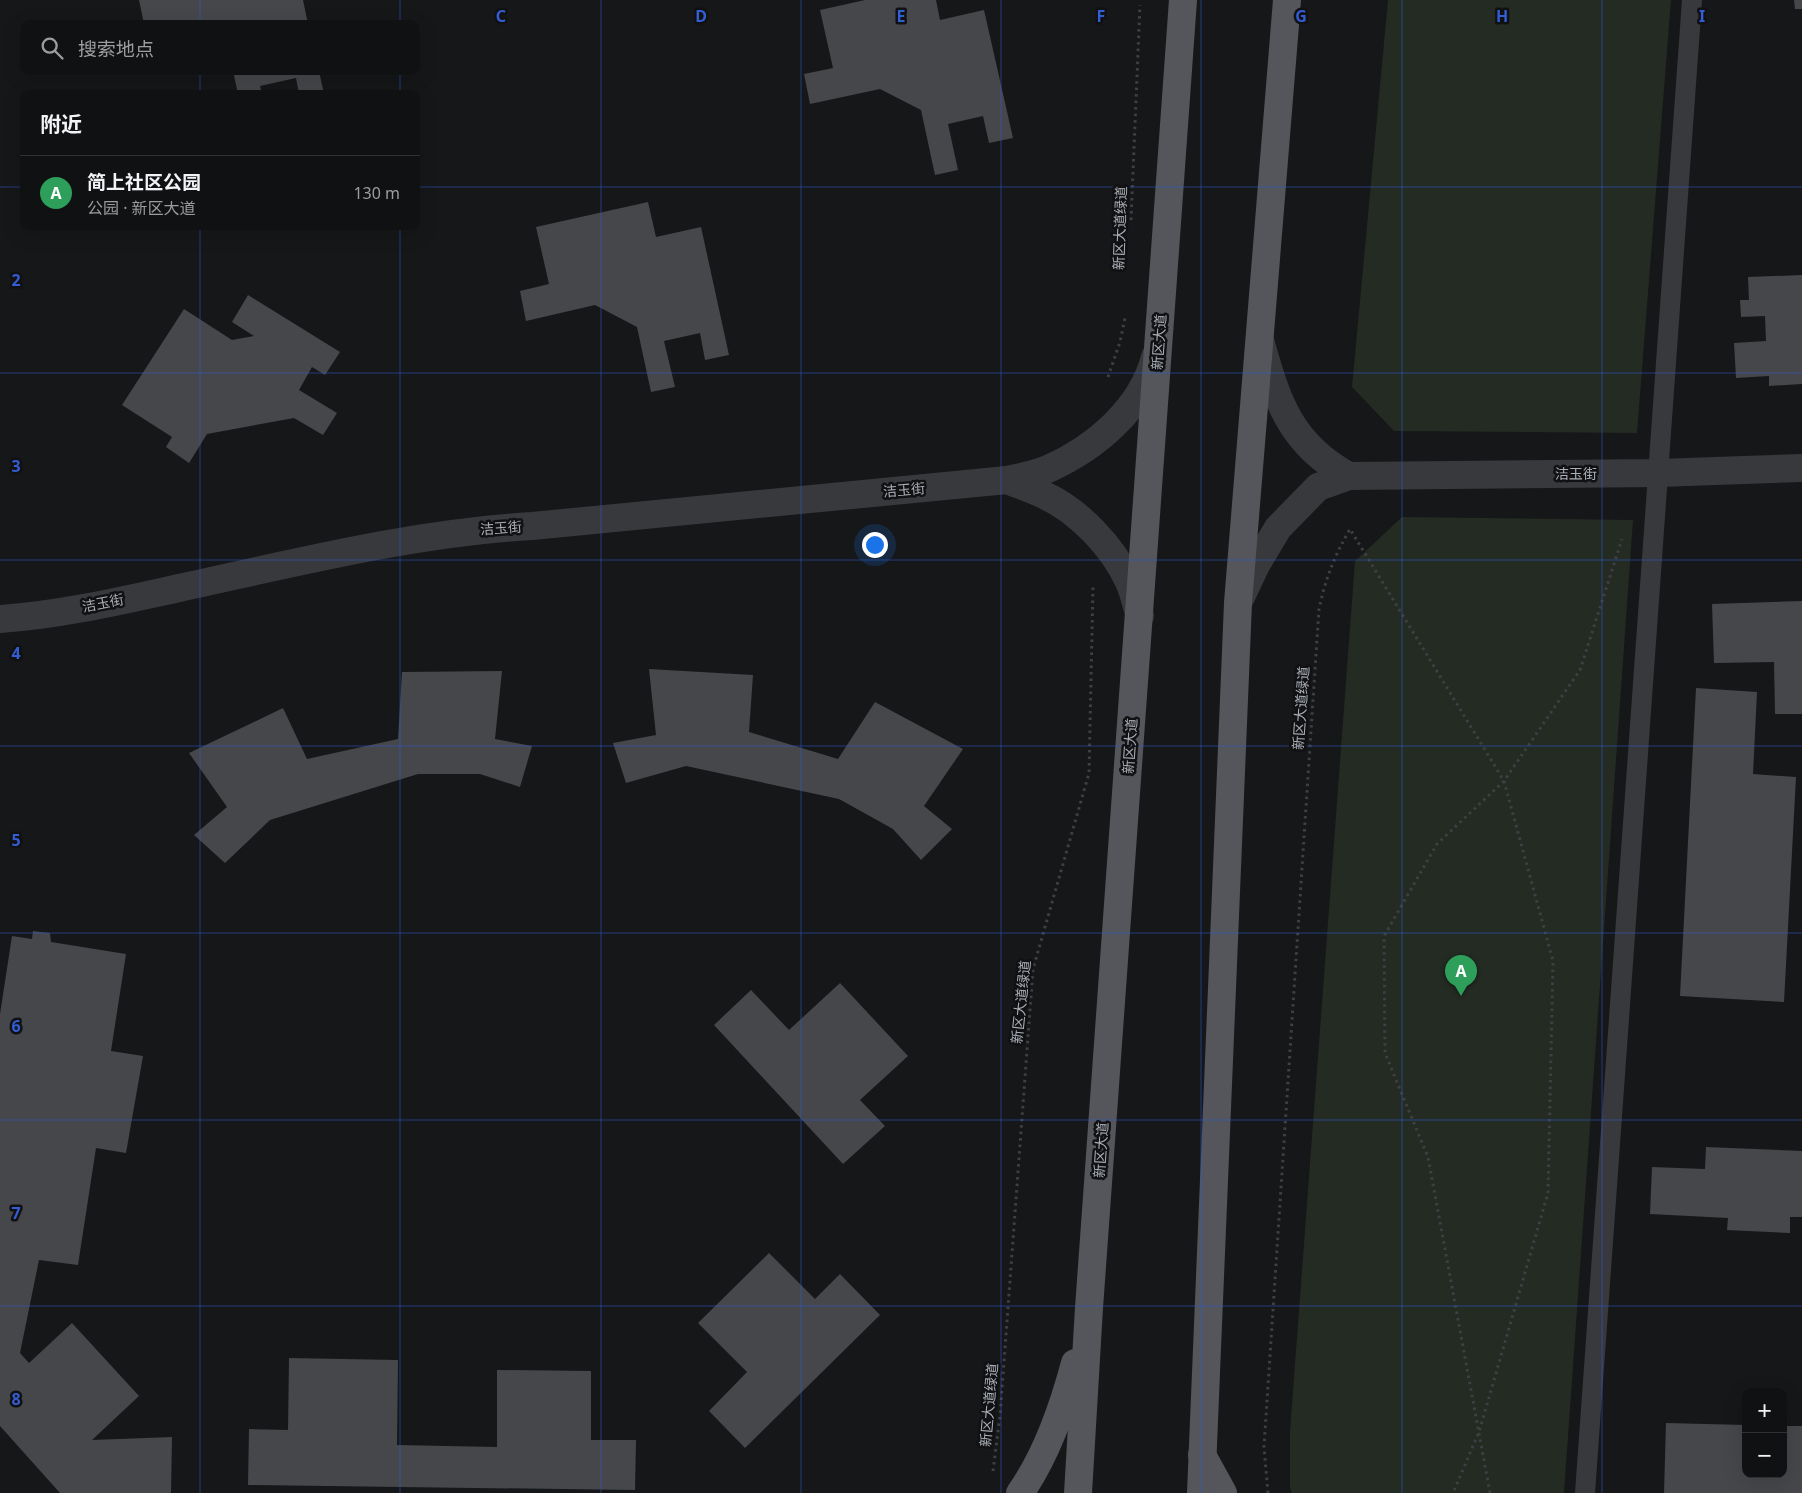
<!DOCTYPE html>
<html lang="zh">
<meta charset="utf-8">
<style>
:root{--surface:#101112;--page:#191a1b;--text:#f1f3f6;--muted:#9c9d9f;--line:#303132;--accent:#b45309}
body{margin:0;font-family:"Noto Sans","Noto Sans SC",sans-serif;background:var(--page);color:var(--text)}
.controls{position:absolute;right:15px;bottom:15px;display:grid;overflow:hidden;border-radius:10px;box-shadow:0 5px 20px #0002}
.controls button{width:45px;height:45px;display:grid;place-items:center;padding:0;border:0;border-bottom:1px solid var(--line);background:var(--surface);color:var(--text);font:25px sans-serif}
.you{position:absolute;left:874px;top:544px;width:18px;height:18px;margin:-12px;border:4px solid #fff;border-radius:50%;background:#1a73e8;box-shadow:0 0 0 8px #1a73e833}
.badge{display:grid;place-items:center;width:32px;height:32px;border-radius:50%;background:var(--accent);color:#fff;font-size:16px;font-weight:700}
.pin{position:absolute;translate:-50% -41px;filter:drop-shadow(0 1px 2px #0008)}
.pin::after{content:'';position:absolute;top:26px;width:18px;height:15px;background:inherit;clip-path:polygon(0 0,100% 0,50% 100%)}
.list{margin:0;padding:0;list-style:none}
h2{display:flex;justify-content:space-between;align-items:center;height:65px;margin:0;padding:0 20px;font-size:21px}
h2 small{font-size:16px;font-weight:400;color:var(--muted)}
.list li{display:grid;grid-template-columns:32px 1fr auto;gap:15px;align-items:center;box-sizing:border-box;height:75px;padding:0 20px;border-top:1px solid var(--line)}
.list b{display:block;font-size:19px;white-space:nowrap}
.list p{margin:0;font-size:16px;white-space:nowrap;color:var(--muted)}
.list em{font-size:16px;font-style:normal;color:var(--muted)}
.icon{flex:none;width:28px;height:28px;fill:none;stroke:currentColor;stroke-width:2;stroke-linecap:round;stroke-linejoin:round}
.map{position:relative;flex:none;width:1802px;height:1493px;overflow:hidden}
.search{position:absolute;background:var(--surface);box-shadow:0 5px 20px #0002;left:20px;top:20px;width:400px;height:55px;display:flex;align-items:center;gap:12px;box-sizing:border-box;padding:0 18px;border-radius:10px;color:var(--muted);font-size:19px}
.panel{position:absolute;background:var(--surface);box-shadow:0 5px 20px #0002;left:20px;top:90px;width:400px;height:140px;border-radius:10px}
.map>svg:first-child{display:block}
.green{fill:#232b23}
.building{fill:#45474b}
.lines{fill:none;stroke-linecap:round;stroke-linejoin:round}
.path{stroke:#3e4044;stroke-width:3;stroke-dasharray:2.5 4;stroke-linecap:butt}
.service{stroke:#38393d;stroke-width:20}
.minor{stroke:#38393d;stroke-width:28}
.primary{stroke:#54565c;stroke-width:28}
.grid{fill:none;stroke:#325dd3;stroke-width:1;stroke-opacity:0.55}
.labels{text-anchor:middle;stroke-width:5;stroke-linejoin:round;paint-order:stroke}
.street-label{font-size:14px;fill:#a9afb7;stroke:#111113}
.grid-label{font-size:16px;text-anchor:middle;font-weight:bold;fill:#325dd3;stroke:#111113;stroke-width:5;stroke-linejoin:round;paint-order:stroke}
</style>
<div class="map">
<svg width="1802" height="1493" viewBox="0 0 1802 1493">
<rect width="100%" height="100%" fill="#161718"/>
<g class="green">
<polygon points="1388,0 1671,0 1637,433 1394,431 1352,387"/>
<polygon points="1402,517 1633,520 1564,1493 1292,1493 1290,1488 1290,1431 1355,561"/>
</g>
<g class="building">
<polygon points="139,0 303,0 308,24 144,24"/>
<polygon points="865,0 936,0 940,20 984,10 1013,138 989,143 983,116 948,124 958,170 935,175 921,110 880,89 810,104 804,74 833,68 820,10"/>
<polygon points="1794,0 1802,0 1802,9 1795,9"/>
<polygon points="233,71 319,71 324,94 299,94 296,78 260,86 262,94 238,94"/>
<polygon points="648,202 656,237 701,227 729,355 705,360 700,333 664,341 675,387 651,392 637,327 595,305 526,321 520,291 549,284 536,227"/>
<polygon points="1802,275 1802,384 1769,386 1769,376 1736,378 1734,343 1766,341 1765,316 1741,317 1740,300 1749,300 1748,277"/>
<polygon points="248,295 340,352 325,375 312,367 299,390 337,413 323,435 294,418 207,434 189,463 166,447 172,437 122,405 184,309 232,340 254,336 232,322"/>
<polygon points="1802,601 1802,714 1775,714 1774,662 1714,663 1712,604"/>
<polygon points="649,669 753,675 749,732 838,759 875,702 963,749 924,806 952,829 921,860 893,829 839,799 686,766 626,783 613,743 656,735"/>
<polygon points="502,671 495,739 532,746 520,787 480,774 418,774 270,820 225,863 194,835 227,807 189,753 283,708 307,759 398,739 402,672"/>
<polygon points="1696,688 1757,692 1753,774 1796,777 1784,1002 1680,996"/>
<polygon points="33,931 50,933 51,942 126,954 111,1051 143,1056 126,1153 96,1148 78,1265 39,1260 20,1353 29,1363 72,1323 139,1396 92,1440 172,1437 171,1493 60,1493 0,1426 0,1014 12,936 32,939"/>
<polygon points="840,983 908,1056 860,1100 885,1126 843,1164 714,1025 751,990 789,1030"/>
<polygon points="1706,1147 1802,1151 1802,1217 1790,1217 1790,1233 1727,1230 1728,1218 1650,1214 1652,1167 1705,1169"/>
<polygon points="769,1253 815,1299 840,1274 880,1315 745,1448 709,1411 747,1372 698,1323"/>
<polygon points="289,1358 398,1360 397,1445 497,1447 497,1370 591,1371 591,1440 636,1440 635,1490 248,1485 249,1429 288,1430"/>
<polygon points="1666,1423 1746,1425 1746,1474 1783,1474 1783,1426 1802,1426 1802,1493 1664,1493"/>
</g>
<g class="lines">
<g class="path">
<polyline points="1131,220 1140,5"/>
<polyline points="1108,377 1120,342 1125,318"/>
<polyline points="993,1471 1000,1416 1033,969 1089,773 1093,586"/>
<path d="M1268,1493L1264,1447L1319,609C1326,577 1334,557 1350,529L1504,781L1553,961L1548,1193L1479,1432L1453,1493"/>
<polyline points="1490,1493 1428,1157 1385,1053 1384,936 1437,844 1504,781 1580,670 1622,539"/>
</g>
<polyline class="service" points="1585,1493 1692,0"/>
<g class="minor">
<path d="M1260,340C1277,401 1290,444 1349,476"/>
<path d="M1007,480C1019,485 1032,489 1044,495C1079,511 1113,547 1129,582C1134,593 1136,605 1140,616"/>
<polyline points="1239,601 1256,565 1278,528 1318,487 1349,476 1658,473 1802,468"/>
<path d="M0,619C60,615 120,601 179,588C295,563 413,533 532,526L1007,480C1021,477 1035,474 1048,469C1095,448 1142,409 1155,357"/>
</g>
<g class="primary">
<polyline points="1202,1455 1223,1493"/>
<path d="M1020,1493C1047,1455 1063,1408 1075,1363"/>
<polyline points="1078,1493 1089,1308 1183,0"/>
<polyline points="1201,1493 1238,603 1287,0"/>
</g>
</g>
<path class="grid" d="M200,0V24M400,0V24M601,0V1493M801,0V1493M1001,0V1493M1201,0V1493M1402,0V1493M1602,0V1493M200,71V94M400,71V94M0,187H24M416,187H1802M200,226V1493M400,226V1493M0,373H1802M0,560H1802M0,746H1802M0,933H1802M0,1120H1802M0,1306H1802"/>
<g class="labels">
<g class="street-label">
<text transform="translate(1120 228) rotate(-88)" y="5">新区大道绿道</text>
<text transform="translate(1159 342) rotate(-86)" y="5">新区大道</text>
<text x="1576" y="479">洁玉街</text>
<text transform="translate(904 490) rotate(-5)" y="5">洁玉街</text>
<text transform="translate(501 528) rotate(-4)" y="5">洁玉街</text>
<text transform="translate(103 603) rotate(-11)" y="5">洁玉街</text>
<text transform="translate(1301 708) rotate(-86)" y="5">新区大道绿道</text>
<text transform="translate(1130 746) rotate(-86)" y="5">新区大道</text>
<text transform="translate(1021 1002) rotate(-84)" y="5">新区大道绿道</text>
<text transform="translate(1101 1150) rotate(-86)" y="5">新区大道</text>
<text transform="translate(989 1405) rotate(-85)" y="5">新区大道绿道</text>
</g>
</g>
<g class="grid-label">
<text x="501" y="22">C</text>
<text x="701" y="22">D</text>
<text x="901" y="22">E</text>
<text x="1101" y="22">F</text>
<text x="1301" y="22">G</text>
<text x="1502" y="22">H</text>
<text x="1702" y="22">I</text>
<text x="16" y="286">2</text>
<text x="16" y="472">3</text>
<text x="16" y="659">4</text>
<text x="16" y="846">5</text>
<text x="16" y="1032">6</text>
<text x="16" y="1219">7</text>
<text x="16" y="1405">8</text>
</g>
</svg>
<div class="controls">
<button>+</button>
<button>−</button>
</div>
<div class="you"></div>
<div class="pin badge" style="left:1461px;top:996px;background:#2e9e5b">A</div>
<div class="search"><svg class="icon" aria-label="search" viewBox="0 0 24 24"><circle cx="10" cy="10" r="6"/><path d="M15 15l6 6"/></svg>搜索地点</div>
<section class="panel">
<h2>附近<small></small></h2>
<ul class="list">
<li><span class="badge" style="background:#2e9e5b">A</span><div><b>简上社区公园</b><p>公园 · 新区大道</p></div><em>130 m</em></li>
</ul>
</section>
</div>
